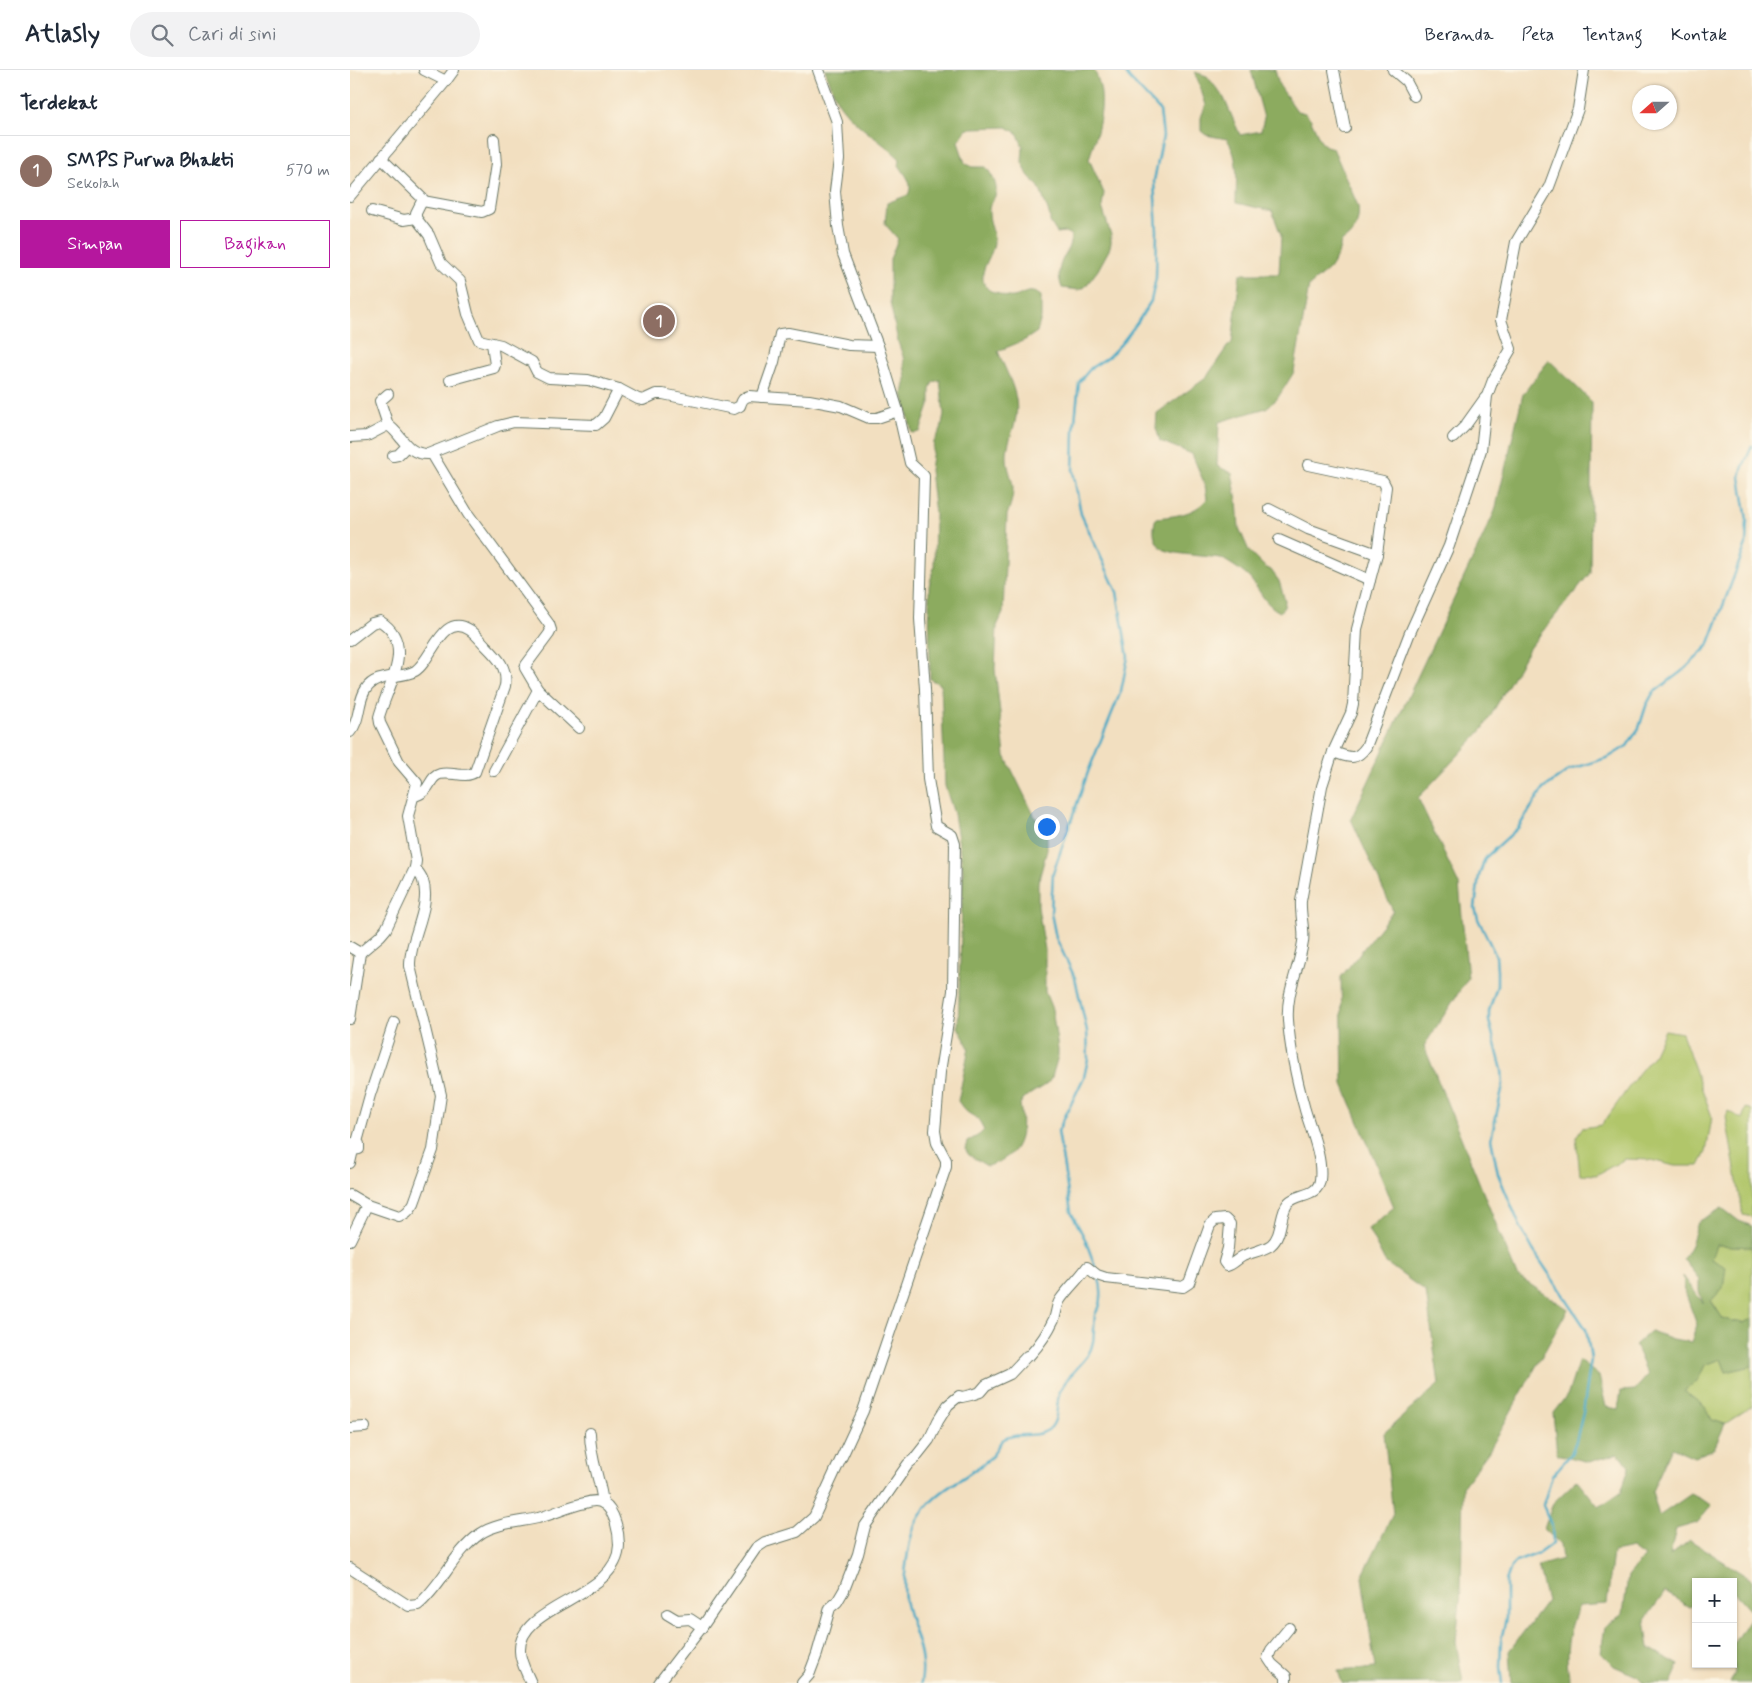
<!DOCTYPE html>
<html lang="id">
<meta charset="utf-8">
<style>
:root{--surface:#fff;--page:#f2f2f3;--text:#1f2937;--muted:#747a83;--line:#e0e1e3;--accent:#b5179e}
body{margin:0;font-family:Mynerve,sans-serif;background:var(--page);color:var(--text)}
.controls{position:absolute;right:15px;bottom:15px;display:grid;overflow:hidden;border-radius:0px;box-shadow:0 1px 4px #0004}
.controls button{width:45px;height:45px;display:grid;place-items:center;padding:0;border:0;border-bottom:1px solid var(--line);background:var(--surface);color:var(--text);font:25px sans-serif}
.compass{position:absolute;left:1282px;top:15px;width:45px;height:45px;border-radius:50%;background:var(--surface);box-shadow:0 1px 4px #0004;rotate:249deg}
.you{position:absolute;left:696px;top:756px;width:18px;height:18px;margin:-12px;border:4px solid #fff;border-radius:50%;background:#1a73e8;box-shadow:0 0 0 8px #1a73e833}
.badge{display:grid;place-items:center;width:32px;height:32px;border-radius:50%;background:var(--accent);color:#fff;font-size:16px;font-weight:700}
.pin{position:absolute;translate:-50% -50%;border:2px solid #fff;box-shadow:0 1px 5px #0006}
.list{margin:0;padding:0;list-style:none}
h2{display:flex;justify-content:space-between;align-items:center;height:65px;margin:0;padding:0 20px;font-size:21px}
h2 small{font-size:16px;font-weight:400;color:var(--muted)}
.list li{display:grid;grid-template-columns:32px 1fr auto;gap:15px;align-items:center;box-sizing:border-box;height:70px;padding:0 20px;border-top:1px solid var(--line)}
.list b{display:block;font-size:19px;white-space:nowrap}
.list p{margin:0;font-size:16px;white-space:nowrap;color:var(--muted)}
.list em{font-size:16px;font-style:normal;color:var(--muted)}
.actions{display:flex;gap:10px;padding:15px 20px}
.actions a{flex:1;padding:11px 0;border:1px solid var(--accent);border-radius:0px;text-align:center;font-size:18px;color:var(--accent)}
.actions .main{background:var(--accent);color:#fff}
.icon{flex:none;width:28px;height:28px;fill:none;stroke:currentColor;stroke-width:2;stroke-linecap:round;stroke-linejoin:round}
.map{position:relative;flex:none;width:1402px;height:1613px;overflow:hidden}
header{display:flex;align-items:center;gap:30px;box-sizing:border-box;height:70px;padding:0 25px;background:var(--surface);border-bottom:1px solid var(--line)}
header strong{font-size:24px}
nav{display:flex;gap:28px;margin-inline-start:auto;font-size:18px}
.search{width:350px;height:45px;background:var(--page);display:flex;align-items:center;gap:12px;box-sizing:border-box;padding:0 18px;border-radius:28px;color:var(--muted);font-size:19px}
main{display:flex}
aside{flex:1;background:var(--surface)}
.map>svg:first-child{display:block}
.green{fill:#b1c66b;stroke:#688250}
.forest{fill:#8cab5f;stroke:#56744a}
.lines{fill:none;stroke-linecap:round;stroke-linejoin:round}
.stream{stroke:#44a8c4;stroke-width:2.5}
.minor-casing{stroke:#697665;stroke-width:12}
.minor{stroke:#fff;stroke-width:10}
</style>
<header>
<strong>Atlasly</strong>
<div class="search"><svg class="icon" aria-label="search" viewBox="0 0 24 24"><circle cx="10" cy="10" r="6"/><path d="M15 15l6 6"/></svg>Cari di sini</div>
<nav><a>Beranda</a><a>Peta</a><a>Tentang</a><a>Kontak</a></nav>
</header>
<main>
<aside>
<h2>Terdekat<small></small></h2>
<ul class="list">
<li><span class="badge" style="background:#8d6e63">1</span><div><b>SMPS Purwa Bhakti</b><p>Sekolah</p></div><em>570 m</em></li>
</ul>
<div class="actions"><a class="main">Simpan</a><a>Bagikan</a></div>
</aside>
<div class="map">
<svg width="1402" height="1613" viewBox="0 0 1402 1613">
<rect width="100%" height="100%" fill="#fcf5e5"/>
<filter id="ink" filterUnits="userSpaceOnUse"><feTurbulence type="fractalNoise" baseFrequency=".02" numOctaves="2"/><feDisplacementMap in="SourceGraphic" scale="10" xChannelSelector="R" yChannelSelector="G"/><feConvolveMatrix kernelMatrix="1 2 1 2 8 2 1 2 1" color-interpolation-filters="sRGB"/></filter>
<filter id="wash" filterUnits="userSpaceOnUse"><feTurbulence type="fractalNoise" baseFrequency=".0096" numOctaves="4" result="noise"/><feDisplacementMap in="SourceGraphic" scale="20" xChannelSelector="R" yChannelSelector="G"/><feGaussianBlur stdDeviation="1.12" result="paint"/><feColorMatrix in="noise" values="0 0 0 0 0 0 0 0 0 0 0 0 0 0 0 0 0 1.4 0 .05"/><feComposite in="paint" operator="in"/></filter>
<g filter="url(#wash)">
<rect width="100%" height="100%" fill="#f2dfc0"/>
<g class="green">
<polygon points="1315,960 1332,963 1362,1047 1356,1082 1349,1096 1325,1096 1301,1090 1275,1089 1246,1105 1230,1104 1226,1067 1232,1058 1252,1055 1288,1004 1303,986"/>
<polygon points="1396,1038 1402,1040 1402,1147 1393,1145 1376,1047 1378,1041 1392,1049"/>
<polygon points="1366,1175 1402,1177 1402,1249 1393,1253 1373,1249 1361,1230 1373,1218 1360,1189"/>
<polygon points="1371,1289 1376,1302 1402,1296 1402,1336 1375,1354 1362,1350 1355,1337 1334,1321 1348,1310 1355,1295"/>
</g>
<g class="forest">
<path d="M475,0H744C759,29 748,60 739,89L754,123L752,137L761,165V173L759,180L748,200L735,217L729,220L712,218C702,191 721,185 721,165L715,162L707,163L700,152V146L689,117L678,105L672,92L673,77L668,64L657,57L622,58L616,60L608,72L615,93L622,97H636C642,105 649,116 645,126C643,131 639,134 639,140C638,153 647,165 643,178C639,191 626,205 637,218C639,221 644,222 647,223C650,224 655,227 658,227C672,229 676,215 691,226V248L687,262L675,270L648,281C656,303 670,323 666,347C664,361 656,374 657,388C657,399 663,409 663,419C663,428 660,437 657,445L653,543L647,556L645,599L655,686L685,747L697,766V780L688,813V837L695,880V922L702,939L708,979V986L702,1007L698,1013L674,1028L670,1034C673,1052 674,1077 655,1088C650,1092 643,1094 637,1096L619,1085L615,1079L617,1072L629,1065L634,1060C632,1048 625,1048 617,1042C613,1039 611,1035 608,1031L619,978L608,957L613,800L604,744L595,716L591,615L580,609L579,516L584,497L585,444L580,400L584,372L591,359L594,344L590,310L583,312L580,319V333L570,362L562,363L553,324L556,309L553,286L548,272L540,232V189L548,169L535,154L537,133L558,125C564,113 555,105 549,95L550,89C531,70 508,59 491,36C484,27 480,11 475,0Z"/>
<path d="M901,0H925L929,15L947,41L955,43L960,48L971,72L976,76L983,78L1008,136C1010,152 1005,163 991,172L988,185L979,199L959,216L944,302L927,329L916,338L869,352L867,396L882,403L887,430L889,458L899,481L915,497L921,500L929,511L935,531L934,537L930,542C914,534 912,523 901,510C893,501 881,494 871,488C856,486 828,485 815,480C803,474 802,459 806,448C824,446 844,445 857,429L855,415L842,384L810,371L806,358L807,343L856,308L877,277L882,273L890,204H929L931,165L922,141L886,133C886,110 890,89 877,69L856,65L851,61V47L856,35L845,2L857,6L874,28L890,65L911,61L914,48Z"/>
<polygon points="1199,290 1242,332 1240,503 1180,577 1133,659 1068,728 1109,815 1118,908 1074,976 1167,1206 1218,1239 1139,1381 1113,1416 1111,1519 1106,1572 1113,1613 992,1613 988,1601 1025,1598 1012,1507 1043,1444 1034,1363 1089,1314 1076,1222 1035,1192 1018,1159 1044,1137 993,1014 991,907 1043,841 1001,749 1145,441 1173,324"/>
<path d="M1372,1138L1389,1151L1402,1156V1177L1366,1175L1361,1189L1376,1197L1373,1218L1361,1231L1373,1249L1393,1253L1402,1249V1296L1376,1302L1371,1289L1355,1295L1348,1310L1334,1321L1355,1337L1362,1350L1375,1354L1364,1379L1344,1387L1322,1377L1302,1421L1309,1446L1341,1424L1362,1435L1347,1453L1326,1459L1320,1486L1340,1470L1402,1510V1542L1383,1521V1512H1346V1534L1339,1537L1315,1522L1295,1550L1299,1578L1329,1595L1321,1613H1294L1287,1606L1264,1596L1251,1583L1255,1556L1273,1544L1278,1506L1294,1487L1282,1478L1263,1482L1257,1534L1229,1536C1218,1561 1213,1586 1221,1613H1161L1159,1581L1197,1531L1188,1496L1212,1489L1210,1474L1194,1459L1203,1433L1227,1410L1249,1437L1271,1422L1280,1395L1267,1384L1239,1392L1207,1384L1203,1343L1218,1324L1229,1290L1249,1306L1256,1337L1268,1339L1271,1321L1285,1320L1298,1305L1285,1275L1301,1261L1322,1269L1341,1272L1347,1255L1335,1222L1333,1206L1353,1233L1349,1221V1209L1333,1189L1341,1175L1348,1152Z"/>
<polygon points="1402,1544 1402,1613 1379,1613 1384,1603 1383,1574"/>
</g>
<g class="lines">
<g class="stream">
<polyline points="746,1199 735,1169 721,1142 708,1061 734,1007 738,989 737,961 725,908 706,868 701,843 703,803 738,702 771,621 778,587 767,522 731,444 723,401 724,361 729,312 741,298 758,287 771,274 787,253 801,231 806,208 807,161 804,111 813,66 810,41 779,8 774,0"/>
<path d="M571,1613C577,1581 560,1559 555,1529C552,1513 559,1465 567,1451C585,1417 616,1411 641,1387C646,1382 648,1373 654,1369C668,1361 685,1369 698,1360C710,1351 705,1333 710,1321C716,1307 730,1297 738,1285C746,1273 743,1258 745,1245C746,1242 747,1240 749,1238C752,1230 752,1217 749,1209"/>
<polyline points="1152,1613 1150,1598 1151,1570 1156,1548 1156,1511 1161,1497 1166,1492 1189,1483 1203,1473 1202,1457 1193,1435 1202,1406 1221,1384 1226,1371 1233,1343 1241,1289 1236,1259 1183,1180 1170,1156 1148,1104 1141,1069 1153,1015 1152,1000 1139,951 1139,941 1147,916 1147,900 1146,886 1128,849 1125,838 1129,806 1135,788 1168,758 1193,719 1219,700 1259,687 1277,676 1289,658 1296,636 1303,623 1336,598 1358,576 1396,474 1397,450 1390,407 1392,399 1402,376"/>
</g>
</g>
</g>
<g filter="url(#ink)">
<g class="lines">
<g class="minor-casing">
<g id="minor">
<polyline points="74,0 96,11"/>
<polyline points="984,0 995,58"/>
<polyline points="1043,0 1056,11 1064,26"/>
<path d="M31,88L73,129L66,143V148L79,165L91,193L110,211L118,244L129,270L151,275L182,292L187,302L199,308L238,310L269,319L288,329L293,330L306,324H313L384,339L390,336C392,330 393,328 399,326L459,330L491,336L519,348H527L548,341"/>
<polyline points="0,126 96,11 104,0"/>
<polyline points="73,131 132,142 139,139 146,94 144,69"/>
<polyline points="22,141 54,150 66,148"/>
<polyline points="100,310 144,298 145,295 142,273"/>
<polyline points="412,327 424,292 430,264 438,263 499,275 528,276"/>
<polyline points="38,355 30,331 38,324"/>
<path d="M0,367L17,366L38,355C53,365 55,384 78,384L148,356L164,352L246,355L254,348L269,319"/>
<polyline points="1103,368 1115,356 1135,328"/>
<polyline points="82,384 118,444 199,554 201,560 199,564 176,595 175,598 188,620"/>
<polyline points="43,386 48,385 57,376"/>
<polyline points="958,395 1033,411 1036,417 1027,484 1007,559 1003,634 1001,643 983,682"/>
<polyline points="919,439 958,459 1027,484"/>
<polyline points="929,470 1020,510"/>
<path d="M0,570L22,553L30,551C67,574 37,617 29,647L30,653L49,692L67,713L58,746L66,791L65,798L36,859L30,866L10,883L0,877"/>
<path d="M0,662C11,650 7,632 16,619C26,603 51,609 65,601C82,591 92,541 120,560C126,564 131,571 136,576C148,588 158,598 155,616L125,702C115,709 102,701 90,704C78,707 82,722 64,726"/>
<polyline points="144,701 188,620 229,658"/>
<polyline points="0,949 10,883"/>
<polyline points="7,1072 20,1025 44,952"/>
<polyline points="0,1093 3,1080 1,1075 3,1073 7,1072 9,1074 9,1079 3,1080"/>
<path d="M0,1125L17,1135L49,1146C56,1145 60,1140 64,1133L83,1080L91,1025L60,896C59,869 82,837 73,811C72,806 68,802 65,798"/>
<polyline points="0,1170 17,1135"/>
<polyline points="0,1358 15,1357"/>
<path d="M240,1363C240,1389 250,1408 253,1433"/>
<path d="M0,1498L59,1536L68,1535C92,1515 104,1482 130,1464C146,1453 170,1452 188,1448C204,1444 219,1436 235,1433C241,1431 249,1430 254,1434C265,1441 269,1463 269,1475C268,1528 168,1534 170,1581C170,1592 177,1603 181,1613"/>
<polyline points="317,1544 327,1550 340,1549 352,1557"/>
<polyline points="309,1613 352,1557 406,1478 415,1472 447,1462 464,1447 513,1341 596,1097 596,1090 587,1073 585,1061 590,1002 603,921 605,774 602,765 586,756 578,709 575,619 570,549 574,406 560,393 548,341 528,276 493,184 488,156 485,121 489,89 487,52 468,0"/>
<path d="M452,1613L459,1605L467,1584L480,1538L487,1532L494,1520L508,1484L515,1456L558,1394L564,1389L579,1370L588,1351L598,1335L609,1326L612,1327L621,1325L630,1322L636,1315L660,1304L677,1286L680,1285C690,1274 698,1262 704,1249C707,1242 706,1236 710,1230C718,1218 729,1209 737,1197L747,1205L756,1208L833,1217L839,1213L860,1155L865,1150L875,1149L880,1154L878,1178L874,1192L877,1196C884,1194 887,1189 893,1186C902,1182 912,1181 921,1175C933,1165 929,1145 938,1133C947,1123 968,1127 970,1110C973,1088 961,1060 955,1040C947,1011 940,980 938,950C936,922 949,899 953,872C955,860 950,845 951,831L972,716L983,682C999,687 1005,692 1016,677L1059,565L1099,476L1131,380L1137,326L1143,310L1161,279L1151,250L1166,172L1199,117L1228,39L1234,0"/>
<polyline points="936,1613 936,1606 922,1594 918,1588 921,1580 939,1558"/>
</g>
</g>
<use href="#minor" class="minor"/>
</g>
</g>
</svg>
<div class="controls">
<button>+</button>
<button>−</button>
</div>
<svg class="compass" viewBox="-18 -18 36 36"><path d="M0-13l5 13h-10z" fill="#e53935"/><path d="M0 13l5-13h-10z" fill="#747a83"/></svg>
<div class="you"></div>
<div class="pin badge" style="left:309px;top:251px;background:#8d6e63">1</div>
</div>
</main>
